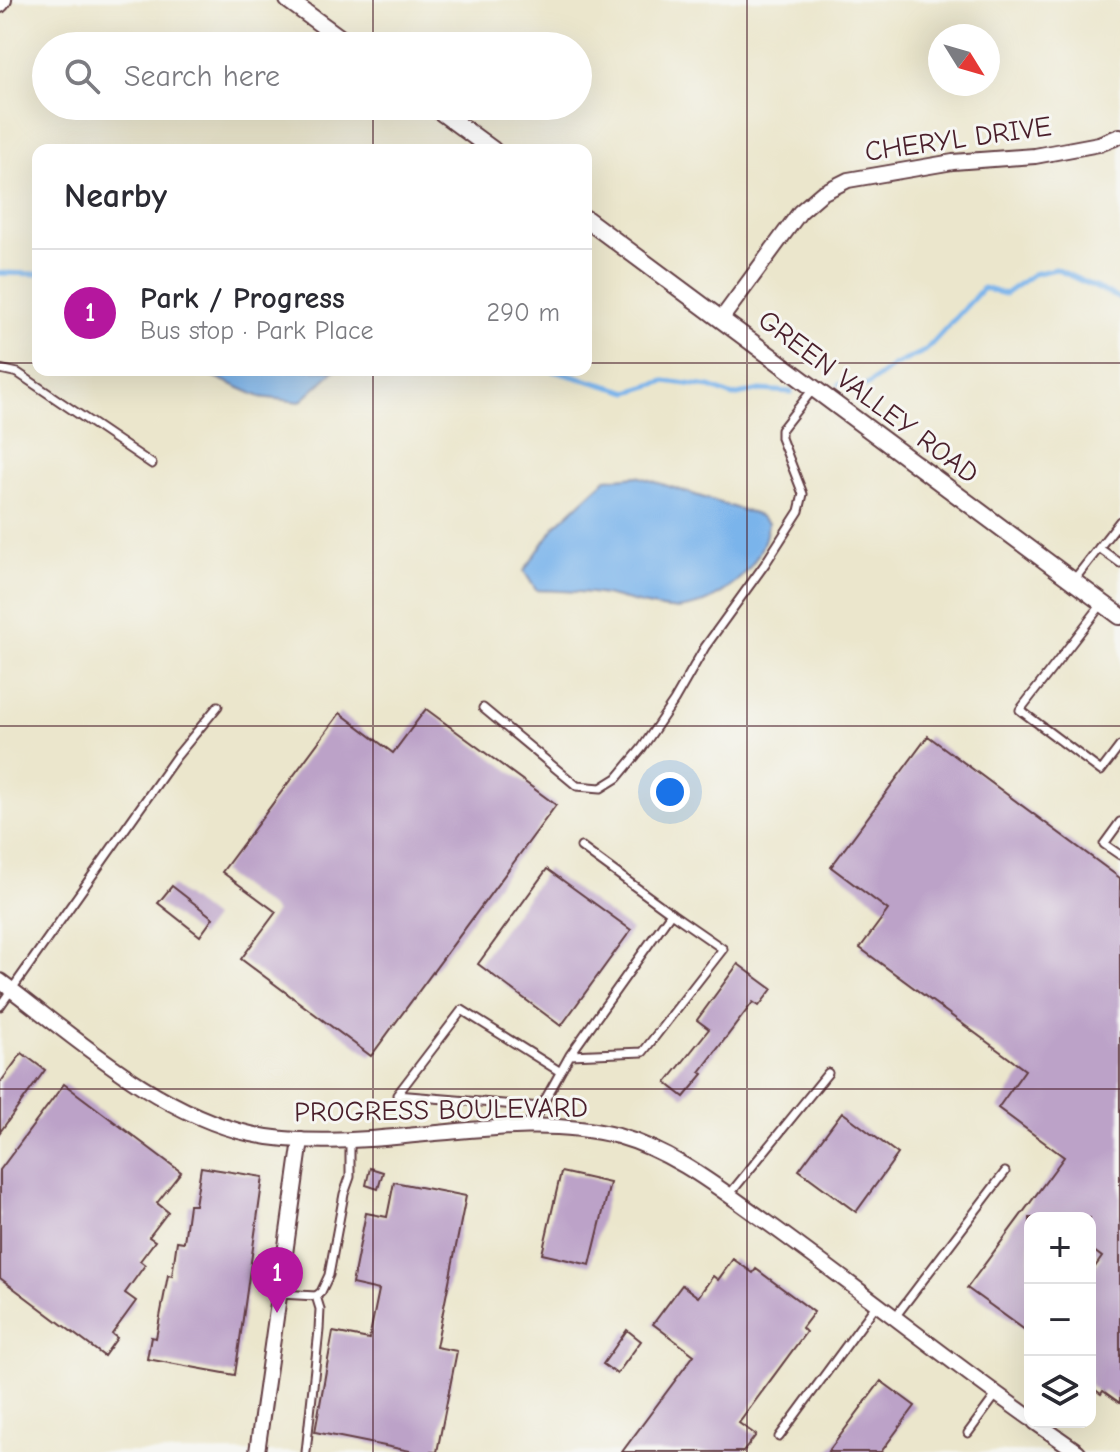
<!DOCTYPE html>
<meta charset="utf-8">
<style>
:root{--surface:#fff;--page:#f7f7f7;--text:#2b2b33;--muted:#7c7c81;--line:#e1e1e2;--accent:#b5179e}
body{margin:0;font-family:"Comic Neue",sans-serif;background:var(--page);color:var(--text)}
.controls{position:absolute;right:24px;bottom:24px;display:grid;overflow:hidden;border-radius:16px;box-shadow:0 8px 32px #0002}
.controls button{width:72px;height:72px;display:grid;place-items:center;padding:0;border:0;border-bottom:2px solid var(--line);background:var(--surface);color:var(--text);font:40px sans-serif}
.compass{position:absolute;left:928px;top:24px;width:72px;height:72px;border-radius:50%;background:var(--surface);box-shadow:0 8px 32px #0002;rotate:127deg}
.you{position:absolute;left:670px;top:792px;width:28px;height:28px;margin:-20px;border:6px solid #fff;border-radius:50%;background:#1a73e8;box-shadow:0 0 0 12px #1a73e833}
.badge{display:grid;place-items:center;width:52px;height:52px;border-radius:50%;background:var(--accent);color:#fff;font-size:26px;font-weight:700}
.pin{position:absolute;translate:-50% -66px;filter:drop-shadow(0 2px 4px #0008)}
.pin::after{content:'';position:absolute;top:42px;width:28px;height:24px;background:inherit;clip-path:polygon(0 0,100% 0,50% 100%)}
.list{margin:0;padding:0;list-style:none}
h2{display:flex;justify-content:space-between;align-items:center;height:104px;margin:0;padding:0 32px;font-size:34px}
h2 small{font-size:26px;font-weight:400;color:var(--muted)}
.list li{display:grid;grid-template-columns:52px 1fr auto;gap:24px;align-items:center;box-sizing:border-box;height:128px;padding:0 32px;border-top:2px solid var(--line)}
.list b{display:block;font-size:30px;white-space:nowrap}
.list p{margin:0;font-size:26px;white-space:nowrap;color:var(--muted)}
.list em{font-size:26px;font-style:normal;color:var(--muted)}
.icon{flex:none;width:44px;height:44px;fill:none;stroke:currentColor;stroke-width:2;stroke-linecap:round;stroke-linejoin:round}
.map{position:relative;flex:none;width:1120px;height:1452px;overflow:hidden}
.search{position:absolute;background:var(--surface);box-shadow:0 8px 32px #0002;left:32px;top:32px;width:560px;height:88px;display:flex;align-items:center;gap:20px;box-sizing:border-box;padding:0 28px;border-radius:44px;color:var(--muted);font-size:30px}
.panel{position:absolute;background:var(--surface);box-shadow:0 8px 32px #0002;left:32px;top:144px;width:560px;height:232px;border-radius:16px}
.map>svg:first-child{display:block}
.water{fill:#7ab4eb;stroke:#626a8b;stroke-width:2}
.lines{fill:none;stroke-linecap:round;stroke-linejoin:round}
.stream{stroke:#7ab4eb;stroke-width:5}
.building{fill:#bca2c8}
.service-casing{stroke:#623d43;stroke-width:11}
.minor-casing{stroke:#623d43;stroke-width:18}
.tertiary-casing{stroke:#623d43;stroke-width:20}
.service{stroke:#fff;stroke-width:7}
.minor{stroke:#fff;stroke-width:14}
.tertiary{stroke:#fff;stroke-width:16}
.grid{fill:none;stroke:#4a1f2b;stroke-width:2;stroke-opacity:0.55}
.labels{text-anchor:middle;stroke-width:6;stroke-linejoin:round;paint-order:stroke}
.street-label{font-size:28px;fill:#4a1f2b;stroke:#f6f6f2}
</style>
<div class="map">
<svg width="1120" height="1452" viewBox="0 0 1120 1452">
<rect width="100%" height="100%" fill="#f6f6f2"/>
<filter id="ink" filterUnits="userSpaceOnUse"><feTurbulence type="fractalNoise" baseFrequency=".0125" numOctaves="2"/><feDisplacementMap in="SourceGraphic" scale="16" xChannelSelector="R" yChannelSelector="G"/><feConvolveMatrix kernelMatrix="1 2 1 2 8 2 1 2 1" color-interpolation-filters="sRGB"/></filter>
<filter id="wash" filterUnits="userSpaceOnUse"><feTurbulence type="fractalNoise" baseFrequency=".006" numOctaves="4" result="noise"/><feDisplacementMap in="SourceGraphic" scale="32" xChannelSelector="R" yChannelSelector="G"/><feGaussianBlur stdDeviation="1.8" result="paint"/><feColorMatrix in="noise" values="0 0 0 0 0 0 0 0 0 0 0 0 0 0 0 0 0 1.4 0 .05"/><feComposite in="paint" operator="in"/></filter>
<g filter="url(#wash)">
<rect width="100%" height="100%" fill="#ebe6cc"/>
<g class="water">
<polygon points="199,370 335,370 300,402 260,397"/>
<path d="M637,476L760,516L768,523C764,566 720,606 676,609C655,610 620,597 598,594C577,591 557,591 536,590L524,571L556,525L606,479Z"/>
</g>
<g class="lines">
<g class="stream">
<polyline points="0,273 38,274"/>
<polyline points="550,370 629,392 665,381 710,387 733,396 760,390 791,392"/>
<polyline points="839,384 866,386 893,366 925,351 983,288 1005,294 1033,274 1056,269 1120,299"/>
</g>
</g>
<g id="blocks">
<g class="building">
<polygon points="426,709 556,805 371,1056 241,959 276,912 222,872 340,713 393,753"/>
<polygon points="928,736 1120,878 1120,1403 1103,1391 1101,1394 1090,1386 1090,1274 1102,1257 1090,1248 1090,1218 1030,1218 1030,1323 1025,1330 967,1288 1064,1157 998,1108 1025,1070 860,948 888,910 831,867"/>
<polygon points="547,869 631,930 561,1026 478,964"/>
<polygon points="172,886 213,918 200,936 158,903"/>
<polygon points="738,964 772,989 759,1006 753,1002 700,1072 703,1074 684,1097 666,1083 709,1029 697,1020"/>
<polygon points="22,1053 45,1070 0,1132 0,1083"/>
<polygon points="64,1084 181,1172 157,1203 168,1212 149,1237 155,1241 140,1261 145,1265 125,1293 136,1301 112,1334 117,1338 104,1356 0,1278 0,1170"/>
<polygon points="842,1112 898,1154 856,1212 799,1170"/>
<polygon points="201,1167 263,1177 235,1375 147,1359 151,1337 156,1338 168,1275 172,1276 177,1241 184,1242 189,1205 195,1205"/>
<polygon points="370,1168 383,1172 378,1189 366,1185"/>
<polygon points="561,1172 610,1183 590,1265 542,1254"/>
<polygon points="394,1182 466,1196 436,1347 457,1351 437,1452 415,1452 315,1432 333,1332 369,1339 379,1290 352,1284 366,1213 387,1217"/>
<polygon points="733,1259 753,1273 756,1269 814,1312 802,1328 806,1332 739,1423 756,1435 743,1452 622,1452 694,1355 653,1324 682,1285 698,1297 713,1276 718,1280"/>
<polygon points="627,1330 641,1341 617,1374 603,1364"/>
<polygon points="881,1381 915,1406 881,1452 828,1452"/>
</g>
</g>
</g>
<g filter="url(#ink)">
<use href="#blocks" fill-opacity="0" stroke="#623d43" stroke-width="2"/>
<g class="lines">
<g class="service-casing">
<g id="service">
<polyline points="0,369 18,373 152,464"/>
<polyline points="1099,548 1120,563"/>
<polyline points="1073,581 1120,521"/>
<polyline points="1102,604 1020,710 1101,771 1120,746"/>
<polyline points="483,708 577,786 601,788 617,778 642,748 674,701 705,647 765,564 799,511 803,494 781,438 781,430 813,389"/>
<polyline points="1120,822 1104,844 1120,855"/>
<polyline points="581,847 671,913"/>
<polyline points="0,1006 176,757 218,706"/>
<polyline points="541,1107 397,1095 462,1010 559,1071"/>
<polyline points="534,1126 541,1107 570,1055 643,1052 723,949 671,913 570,1055"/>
<polyline points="729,1195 828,1073"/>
<polyline points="280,1294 316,1296"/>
<polyline points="316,1296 321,1292 329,1275 344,1194 350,1177 350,1140"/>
<polyline points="895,1317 1005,1172"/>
<polyline points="968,1433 996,1395"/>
<polyline points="779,1437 877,1304"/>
<polyline points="306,1452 319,1330 320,1309 316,1296"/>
</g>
</g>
<g class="minor-casing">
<g id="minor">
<polyline points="722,318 800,212 822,193 848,180 953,162 1035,156 1099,144 1120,136"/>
<path d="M0,981C75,1037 158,1114 251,1134C298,1144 348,1141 395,1137C467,1131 547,1117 618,1136C675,1152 721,1190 768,1223C857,1287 941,1355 1030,1418"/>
<polyline points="1035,1422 1078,1452"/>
<polyline points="257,1452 301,1140"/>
</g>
</g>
<g class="tertiary-casing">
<g id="tertiary">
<polyline points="288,0 351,46"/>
<polyline points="0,4 3,0"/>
<polyline points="433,106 493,150"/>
<polyline points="586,219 1120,616"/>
</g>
</g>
<use href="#service" class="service"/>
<use href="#minor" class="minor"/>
<use href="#tertiary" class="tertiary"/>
</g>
</g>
<path class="grid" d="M373,0V46M747,0V1452M373,106V150M0,363H38M586,363H1120M373,370V1452M0,726H1120M0,1089H1120"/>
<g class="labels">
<g class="street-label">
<text transform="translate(958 138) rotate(-8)" y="10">CHERYL DRIVE</text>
<text transform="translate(869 396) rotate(37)" y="10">GREEN VALLEY ROAD</text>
<text transform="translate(441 1109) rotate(-1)" y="10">PROGRESS BOULEVARD</text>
</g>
</g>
</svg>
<div class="controls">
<button>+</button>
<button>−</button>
<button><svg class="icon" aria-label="layers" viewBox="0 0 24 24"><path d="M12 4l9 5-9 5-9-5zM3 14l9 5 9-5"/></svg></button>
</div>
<svg class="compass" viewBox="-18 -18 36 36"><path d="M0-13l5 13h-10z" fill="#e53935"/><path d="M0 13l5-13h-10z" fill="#7c7c81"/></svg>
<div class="you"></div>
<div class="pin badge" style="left:277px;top:1313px">1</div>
<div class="search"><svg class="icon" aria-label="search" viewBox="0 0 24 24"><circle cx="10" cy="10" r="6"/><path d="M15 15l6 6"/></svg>Search here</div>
<section class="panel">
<h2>Nearby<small></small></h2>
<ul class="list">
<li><span class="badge">1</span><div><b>Park / Progress</b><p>Bus stop · Park Place</p></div><em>290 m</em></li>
</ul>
</section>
</div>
